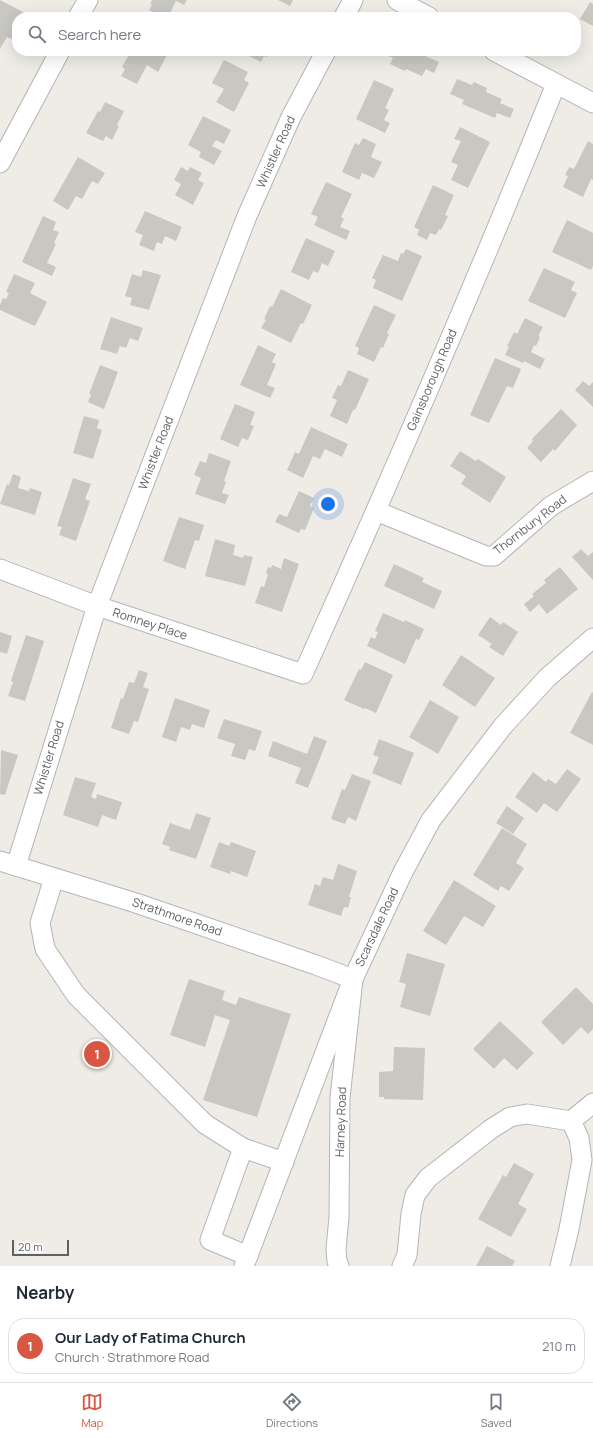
<!DOCTYPE html>
<meta charset="utf-8">
<style>
:root{--surface:#fff;--page:#f6f6f7;--text:#1f2937;--muted:#747a83;--line:#e0e1e3;--accent:#d75742}
body{margin:0;font-family:Manrope,sans-serif;background:var(--page);color:var(--text)}
.scale{position:absolute;left:12px;bottom:10px;width:57px;box-sizing:border-box;padding-left:4px;border:2px solid #5d6064;border-top:0;font-size:11px;line-height:14px;white-space:nowrap;color:#5d6064;-webkit-text-stroke:3px #fff;paint-order:stroke}
.you{position:absolute;left:328px;top:504px;width:14px;height:14px;margin:-10px;border:3px solid #fff;border-radius:50%;background:#1a73e8;box-shadow:0 0 0 6px #1a73e833}
.badge{display:grid;place-items:center;width:26px;height:26px;border-radius:50%;background:var(--accent);color:#fff;font-size:13px;font-weight:700}
.pin{position:absolute;translate:-50% -50%;border:2px solid #fff;box-shadow:0 1px 4px #0006}
.list{margin:0;padding:0;list-style:none}
h2{display:flex;justify-content:space-between;align-items:center;height:52px;margin:0;padding:0 16px;font-size:17px}
h2 small{font-size:13px;font-weight:400;color:var(--muted)}
.list li{display:grid;grid-template-columns:26px 1fr auto;gap:12px;align-items:center;box-sizing:border-box;height:56px;margin:0 8px 8px;padding:0 8px;border:1px solid var(--line);border-radius:16px}
.list b{display:block;font-size:15px;white-space:nowrap}
.list p{margin:0;font-size:13px;white-space:nowrap;color:var(--muted)}
.list em{font-size:13px;font-style:normal;color:var(--muted)}
.icon{flex:none;width:22px;height:22px;fill:none;stroke:currentColor;stroke-width:2;stroke-linecap:round;stroke-linejoin:round}
.map{position:relative;flex:none;width:593px;height:1266px;overflow:hidden}
.search{position:absolute;background:var(--surface);box-shadow:0 4px 16px #0002;left:12px;right:12px;top:12px;height:44px;display:flex;align-items:center;gap:10px;box-sizing:border-box;padding:0 14px;border-radius:16px;color:var(--muted);font-size:15px}
.sheet{height:116px;background:var(--surface)}
nav{display:flex;justify-content:space-around;align-items:center;box-sizing:border-box;height:56px;border-top:1px solid var(--line);background:var(--surface);font-size:11px;color:var(--muted)}
nav a{display:grid;justify-items:center;gap:2px}
nav .on{color:var(--accent)}
.map>svg:first-child{display:block}
.building{fill:#c9c7c2}
.lines{fill:none;stroke-linecap:round;stroke-linejoin:round}
.minor-casing{stroke:#b2b5b9;stroke-width:21}
.minor{stroke:#fff;stroke-width:19}
.labels{text-anchor:middle;stroke-width:3.5;stroke-linejoin:round;paint-order:stroke}
.street-label{font-size:12px;fill:#5d6064;stroke:#fff}
</style>
<div class="map">
<svg width="593" height="1266" viewBox="0 0 593 1266">
<rect width="100%" height="100%" fill="#eeece5"/>
<g class="building">
<polygon points="0,0 25,13 22,17 17,17 17,27 11,39 7,37 0,49"/>
<polygon points="152,0 187,0 184,5 176,1 168,17 162,17 149,10 152,5 150,4"/>
<polygon points="278,0 293,0 290,6"/>
<polygon points="590,2 593,4 593,26 580,19"/>
<polygon points="131,51 161,51 167,55 158,72 147,65 137,84 121,76 125,69 122,67"/>
<polygon points="239,51 270,51 267,57 264,56 261,62"/>
<polygon points="377,51 422,51 421,54 439,62 434,73 426,69 422,76 406,69 405,71 390,64 393,58"/>
<polygon points="224,60 248,72 244,80 249,83 234,112 216,102 224,89 212,83"/>
<polygon points="457,79 472,85 474,82 487,88 486,92 502,99 500,103 514,109 510,118 497,113 495,118 462,104 464,100 450,94"/>
<polygon points="374,80 394,89 385,108 389,110 384,120 390,123 385,133 356,119"/>
<polygon points="105,102 124,111 117,125 119,126 112,140 106,136 103,141 86,133 98,111 100,112"/>
<polygon points="203,116 231,130 224,144 216,140 212,146 222,151 214,165 199,157 201,152 188,145"/>
<polygon points="460,127 490,142 468,188 451,180 458,165 451,162 461,141 454,139"/>
<polygon points="363,138 376,144 371,157 382,162 374,178 362,173 359,180 342,172 355,143 359,145"/>
<polygon points="588,141 593,144 593,180 591,179 583,197 563,187 568,176 565,175 569,167 574,169"/>
<polygon points="78,157 105,173 98,184 92,181 82,199 76,196 68,210 53,201"/>
<polygon points="181,167 188,171 190,167 202,173 198,180 204,183 193,205 175,195 181,184 174,180"/>
<polygon points="326,182 352,194 341,217 344,219 340,227 350,231 346,240 314,225 318,217 311,214"/>
<polygon points="433,185 454,195 445,215 448,216 441,230 439,229 436,235 430,233 427,240 417,235 419,230 414,227"/>
<polygon points="145,211 182,227 176,241 165,236 162,244 157,242 154,251 139,245 143,235 135,232"/>
<polygon points="43,216 56,222 53,230 59,232 54,243 56,244 47,263 56,267 52,276 22,262"/>
<polygon points="567,220 593,233 593,266 591,270 552,252"/>
<polygon points="306,238 335,251 328,266 322,263 318,273 313,271 309,280 291,272"/>
<polygon points="406,249 422,256 402,301 373,288 376,280 372,278 383,255 398,261 401,253 403,254"/>
<polygon points="544,268 575,282 571,290 577,293 565,318 528,301"/>
<polygon points="143,270 161,275 149,310 130,305 132,298 125,296 132,274 141,277"/>
<polygon points="14,274 35,283 30,293 47,302 35,326 0,310 0,305 3,298 6,299 9,293 6,292"/>
<polygon points="281,289 312,305 303,324 301,323 291,343 261,328 266,320 264,319 270,306 272,307"/>
<polygon points="374,305 396,315 387,333 389,334 383,348 381,347 374,362 357,354 359,348 355,346"/>
<polygon points="111,317 143,328 138,341 130,338 126,348 120,346 117,354 100,349"/>
<polygon points="525,318 543,327 538,336 540,337 536,346 534,345 531,352 545,359 540,369 524,361 523,363 505,355 509,347 507,346 514,332 517,334"/>
<polygon points="258,345 276,354 272,362 276,364 267,385 275,388 270,398 240,385"/>
<polygon points="495,358 521,369 513,388 507,386 489,423 470,415"/>
<polygon points="100,365 118,372 104,409 88,402 91,394 89,394"/>
<polygon points="348,370 369,379 355,410 353,410 347,424 330,416 337,400 332,398 338,385 341,386"/>
<polygon points="583,381 589,386 593,382 593,407 575,390"/>
<polygon points="235,404 255,412 250,425 254,426 248,440 242,438 238,447 220,439"/>
<polygon points="561,409 577,425 555,451 553,449 541,462 527,448 533,441 532,439"/>
<polygon points="84,416 99,420 97,428 102,430 93,459 73,453"/>
<polygon points="311,427 348,444 342,457 325,449 320,459 313,456 303,478 287,470 295,452 299,454"/>
<polygon points="460,451 476,461 478,459 506,477 490,503 461,484 466,476 450,466"/>
<polygon points="209,453 231,461 224,481 226,482 222,493 229,495 225,504 195,494 201,478 194,475 200,461 206,463"/>
<polygon points="13,474 21,477 18,488 29,491 30,488 42,492 35,515 0,504 7,484 9,485"/>
<polygon points="73,478 91,484 85,499 90,501 76,541 59,535 62,527 57,526"/>
<polygon points="299,491 314,498 310,506 314,508 305,530 301,529 299,533 275,522 279,514 287,517"/>
<polygon points="179,517 204,525 199,541 195,540 185,569 163,561"/>
<polygon points="215,539 235,545 233,555 243,558 244,555 253,557 245,586 205,576"/>
<polygon points="581,549 588,556 593,552 593,580 572,557"/>
<polygon points="284,558 299,564 282,612 255,603 261,586 264,587 268,574 266,573 268,567 271,568 272,565 281,569"/>
<polygon points="394,564 424,578 422,582 442,591 434,609 384,586"/>
<polygon points="560,567 578,589 547,614 539,604 530,612 524,604 534,596 532,594 546,583 544,580"/>
<polygon points="383,613 404,622 405,620 424,629 419,640 416,639 405,664 367,646 371,637 375,639 378,632 375,631"/>
<polygon points="490,617 501,625 503,622 518,632 503,656 489,647 492,644 478,635"/>
<polygon points="0,632 12,636 7,654 0,652"/>
<polygon points="26,635 44,641 25,701 8,696 13,682 11,681"/>
<polygon points="461,655 495,678 475,707 442,685"/>
<polygon points="365,662 393,675 376,713 365,708 364,709 344,700 359,669 361,670"/>
<polygon points="139,670 148,673 143,687 149,689 138,722 134,721 129,734 111,728 121,698 123,699 129,682 134,683"/>
<polygon points="592,692 593,693 593,745 570,733"/>
<polygon points="175,698 210,710 204,728 192,724 190,730 181,727 176,742 162,737"/>
<polygon points="430,700 459,717 438,754 409,737"/>
<polygon points="224,719 262,731 255,751 249,749 245,760 231,756 235,744 217,738"/>
<polygon points="314,736 327,741 308,788 295,783 301,768 268,756 273,741 307,754"/>
<polygon points="379,739 414,753 401,785 372,773 379,757 373,755"/>
<polygon points="1,750 18,755 5,795 0,794"/>
<polygon points="567,769 581,779 557,812 544,803 537,813 515,797 533,772 546,782 548,779 556,784"/>
<polygon points="352,774 371,781 356,821 348,817 345,824 331,819 342,789 345,790"/>
<polygon points="75,777 96,783 91,797 96,799 97,794 122,802 116,820 102,815 98,827 63,815"/>
<polygon points="507,806 524,818 513,834 496,823"/>
<polygon points="196,813 211,818 196,859 169,850 170,847 162,844 170,823 190,830"/>
<polygon points="502,828 527,844 516,863 524,868 509,891 501,886 498,891 473,875"/>
<polygon points="219,842 229,846 231,842 256,851 247,877 231,871 230,874 210,867"/>
<polygon points="338,864 357,871 349,897 351,897 348,908 344,907 341,916 308,905 315,884 320,886 323,877 333,880"/>
<polygon points="454,880 496,906 483,927 464,916 446,945 423,931"/>
<polygon points="407,953 445,964 430,1016 400,1007 406,984 399,982"/>
<polygon points="189,979 225,991 222,1000 236,1005 239,997 291,1014 257,1117 203,1100 230,1020 215,1015 205,1047 170,1035"/>
<polygon points="576,987 593,1004 593,1029 588,1034 581,1027 563,1045 541,1022"/>
<polygon points="500,1021 534,1053 517,1070 504,1058 494,1069 473,1049"/>
<polygon points="394,1047 425,1048 423,1100 384,1099 384,1097 379,1097 379,1072 393,1071"/>
<polygon points="514,1163 534,1174 518,1204 527,1209 511,1237 478,1219 503,1175 506,1177"/>
<polygon points="487,1246 515,1261 512,1266 476,1266"/>
</g>
<g class="lines">
<g class="minor-casing">
<g id="minor">
<polyline points="397,0 429,17"/>
<polyline points="78,17 88,0"/>
<polyline points="344,17 353,0"/>
<polyline points="494,51 593,103"/>
<polyline points="0,163 60,51"/>
<polyline points="376,511 486,556 494,556 551,506 593,481"/>
<path d="M0,569L97,606L303,674C391,479 476,282 556,84"/>
<polyline points="0,861 136,903 316,965 353,979 340,1098 339,1217 336,1249 337,1261 339,1266"/>
<polyline points="16,866 97,606 247,216 291,117 326,51"/>
<polyline points="54,878 40,923 45,949 76,995 205,1124 243,1148 284,1162"/>
<polyline points="571,1121 593,1103"/>
<polyline points="243,1148 210,1240 248,1256"/>
<polyline points="244,1266 353,979 403,872 431,820 503,726 547,678 593,638"/>
<polyline points="402,1266 407,1255 411,1214 415,1195 428,1178 491,1129 510,1117 527,1114 571,1121"/>
<polyline points="560,1266 569,1229 582,1160 579,1138 571,1121"/>
</g>
</g>
<use href="#minor" class="minor"/>
</g>
<g class="labels">
<g class="street-label">
<text transform="translate(276 152) rotate(-66)" y="4">Whistler Road</text>
<text transform="translate(432 380) rotate(-67)" y="4">Gainsborough Road</text>
<text transform="translate(156 453) rotate(-69)" y="4">Whistler Road</text>
<text transform="translate(530 525) rotate(-38)" y="4">Thornbury Road</text>
<text transform="translate(150 624) rotate(18)" y="4">Romney Place</text>
<text transform="translate(49 758) rotate(-73)" y="4">Whistler Road</text>
<text transform="translate(177 917) rotate(19)" y="4">Strathmore Road</text>
<text transform="translate(377 927) rotate(-65)" y="4">Scarsdale Road</text>
<text transform="translate(341 1122) rotate(-88)" y="4">Harney Road</text>
</g>
</g>
</svg>
<div class="scale">20 m</div>
<div class="you"></div>
<div class="pin badge" style="left:97px;top:1054px">1</div>
<div class="search"><svg class="icon" aria-label="search" viewBox="0 0 24 24"><circle cx="10" cy="10" r="6"/><path d="M15 15l6 6"/></svg>Search here</div>
</div>
<section class="sheet">
<h2>Nearby<small></small></h2>
<ul class="list">
<li><span class="badge">1</span><div><b>Our Lady of Fatima Church</b><p>Church · Strathmore Road</p></div><em>210 m</em></li>
</ul>
</section>
<nav>
<a class="on"><svg class="icon" aria-label="map" viewBox="0 0 24 24"><path d="M3 6l6-2 6 2 6-2v14l-6 2-6-2-6 2zM9 4v14M15 6v14"/></svg>Map</a>
<a><svg class="icon" aria-label="directions" viewBox="0 0 24 24"><path d="M12 3l9 9-9 9-9-9zM9 14v-3h6M13 9l2 2-2 2"/></svg>Directions</a>
<a><svg class="icon" aria-label="saved" viewBox="0 0 24 24"><path d="M7 4h10v16l-5-4-5 4z"/></svg>Saved</a>
</nav>
